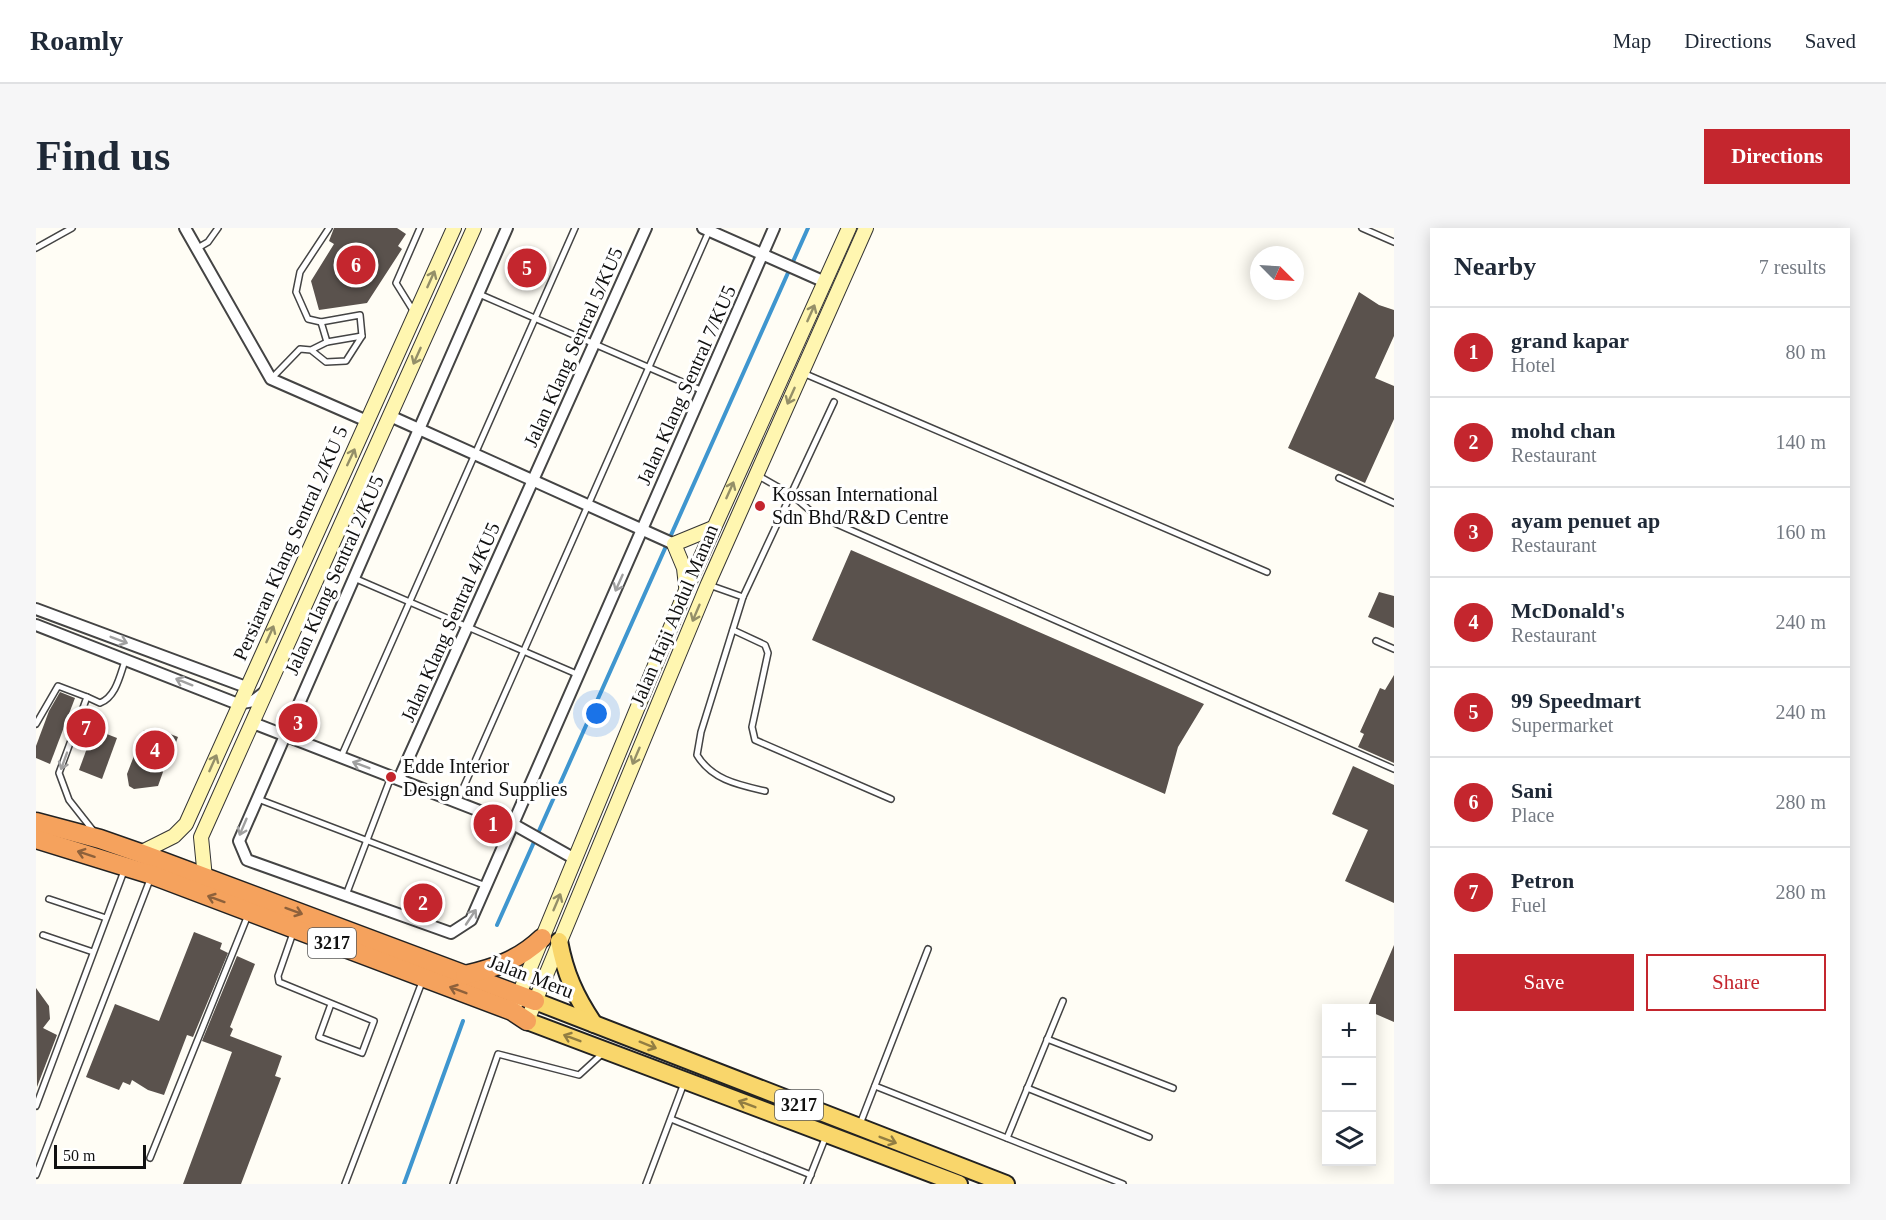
<!DOCTYPE html>
<meta charset="utf-8">
<style>
:root{--surface:#fff;--page:#f6f6f7;--text:#1f2937;--muted:#747a83;--line:#e0e1e3;--accent:#c4262e}
body{margin:0;font-family:Georgia,serif;background:var(--page);color:var(--text)}
.controls{position:absolute;right:18px;bottom:18px;display:grid;overflow:hidden;border-radius:0px;box-shadow:0 3px 15px #0003}
.controls button{width:54px;height:54px;display:grid;place-items:center;padding:0;border:0;border-bottom:2px solid var(--line);background:var(--surface);color:var(--text);font:30px sans-serif}
.compass{position:absolute;left:1214px;top:18px;width:54px;height:54px;border-radius:50%;background:var(--surface);box-shadow:0 3px 15px #0003;rotate:114deg}
.scale{position:absolute;left:18px;bottom:15px;width:92px;box-sizing:border-box;padding-left:6px;border:3px solid #111;border-top:0;font-size:16px;line-height:21px;white-space:nowrap;color:#111;-webkit-text-stroke:4px #fff;paint-order:stroke}
.you{position:absolute;left:561px;top:486px;width:21px;height:21px;margin:-15px;border:4px solid #fff;border-radius:50%;background:#1a73e8;box-shadow:0 0 0 9px #1a73e833}
.badge{display:grid;place-items:center;width:39px;height:39px;border-radius:50%;background:var(--accent);color:#fff;font-size:20px;font-weight:700}
.pin{position:absolute;translate:-50% -50%;border:3px solid #fff;box-shadow:0 2px 6px #0006}
.list{margin:0;padding:0;list-style:none}
h2{display:flex;justify-content:space-between;align-items:center;height:78px;margin:0;padding:0 24px;font-size:26px}
h2 small{font-size:20px;font-weight:400;color:var(--muted)}
.list li{display:grid;grid-template-columns:39px 1fr auto;gap:18px;align-items:center;box-sizing:border-box;height:90px;padding:0 24px;border-top:2px solid var(--line)}
.list b{display:block;font-size:22px;white-space:nowrap}
.list p{margin:0;font-size:20px;white-space:nowrap;color:var(--muted)}
.list em{font-size:20px;font-style:normal;color:var(--muted)}
.actions{display:flex;gap:12px;padding:18px 24px}
.actions a{flex:1;padding:14px 0;border:2px solid var(--accent);border-radius:0px;text-align:center;font-size:21px;color:var(--accent)}
.actions .main{background:var(--accent);color:#fff}
.icon{flex:none;width:33px;height:33px;fill:none;stroke:currentColor;stroke-width:2;stroke-linecap:round;stroke-linejoin:round}
.map{position:relative;flex:none;width:1358px;height:956px;overflow:hidden;border-radius:0px}
header{display:flex;align-items:center;gap:36px;box-sizing:border-box;height:84px;padding:0 30px;background:var(--surface);border-bottom:2px solid var(--line)}
header strong{font-size:28px}
nav{display:flex;gap:33px;margin-inline-start:auto;font-size:21px}
.intro{display:flex;align-items:center;justify-content:space-between;box-sizing:border-box;height:144px;padding:0 36px}
h1{margin:0;font-size:42px}
.button{padding:15px 27px;border-radius:0px;background:var(--accent);color:#fff;font-size:21px;font-weight:700}
main{display:flex;gap:36px;padding:0 36px}
aside{flex:1;background:var(--surface);border-radius:0px;box-shadow:0 3px 15px #0003}
.map>svg:first-child{display:block}
.lines{fill:none;stroke-linecap:round;stroke-linejoin:round}
.stream{stroke:#3f96cf;stroke-width:4}
.building{fill:#5a524d}
.lane-casing{stroke:#444;stroke-width:8}
.street-casing{stroke:#444;stroke-width:14}
.secondary-casing{stroke:#333;stroke-width:16}
.primary-casing{stroke:#222;stroke-width:20}
.highway-casing{stroke:#222;stroke-width:21}
.lane{stroke:#fff;stroke-width:5}
.street{stroke:#fff;stroke-width:10}
.secondary{stroke:#fff6b0;stroke-width:14}
.primary{stroke:#f9d66b;stroke-width:16}
.highway{stroke:#f5a25d;stroke-width:18}
.oneway{stroke:#948f68}
.oneway2{stroke:#a0a0a0}
.oneway3{stroke:#8e613b}
.oneway4{stroke:#917d42}
.poi-dot{fill:#c4262e;stroke:#fff;stroke-width:2}
.labels{text-anchor:middle;stroke-width:6;stroke-linejoin:round;paint-order:stroke}
.shield{fill:#fff;stroke:#585858;stroke-width:1.5}
.shield-label{font-size:18px;font-weight:bold;fill:#111}
.street-label{font-size:20px;fill:#111;stroke:#fff}
.poi-label{font-size:20px;fill:#111;stroke:#fff;text-anchor:start}
</style>
<header>
<strong>Roamly</strong>
<nav><a>Map</a><a>Directions</a><a>Saved</a></nav>
</header>
<div class="intro"><h1>Find us</h1><a class="button">Directions</a></div>
<main>
<div class="map">
<svg width="1358" height="956" viewBox="0 0 1358 956">
<rect width="100%" height="100%" fill="#fffdf5"/>
<g class="lines">
<g class="stream">
<polyline points="461,697 772,0"/>
<polyline points="368,956 427,793"/>
</g>
</g>
<g class="building">
<polygon points="298,0 361,0 370,6 362,18 366,21 331,75 283,82 275,53 298,16 293,13"/>
<polygon points="1323,64 1343,77 1358,82 1358,108 1339,150 1358,158 1358,191 1329,255 1252,220"/>
<polygon points="815,322 1168,476 1142,519 1129,566 776,412"/>
<polygon points="1343,364 1358,368 1358,400 1332,389"/>
<polygon points="1358,447 1358,535 1322,519 1328,506 1324,504 1344,460 1349,462"/>
<polygon points="24,464 39,470 14,536 0,530 0,518 13,483"/>
<polygon points="58,501 81,510 66,551 43,542"/>
<polygon points="108,502 122,508 124,502 142,509 132,535 122,537 127,544 122,558 98,561 93,558 91,546"/>
<polygon points="1317,538 1358,557 1358,675 1309,653 1332,602 1296,586"/>
<polygon points="158,704 186,715 184,721 192,725 157,809 151,807 128,867 112,862 96,852 94,857 87,854 83,862 50,849 79,776 123,793"/>
<polygon points="1358,717 1358,794 1335,784 1335,780 1331,780"/>
<polygon points="201,728 219,736 194,799 197,801 194,808 246,828 239,848 245,850 205,956 147,956 196,824 166,813"/>
<polygon points="0,760 13,778 14,791 7,800 21,807 1,859"/>
</g>
<g class="lines">
<g class="lane-casing">
<g id="lane">
<polyline points="293,0 264,44 260,64 272,91 285,94 324,87 326,108"/>
<polyline points="1326,0 1358,14"/>
<polyline points="0,20 36,0"/>
<polyline points="160,21 172,14 182,0"/>
<polyline points="443,66 667,163"/>
<polyline points="378,84 360,55 384,0"/>
<polyline points="285,94 291,114"/>
<polyline points="767,145 1231,344"/>
<polyline points="235,151 264,121 275,122 291,114 326,108 310,133 290,134 275,122"/>
<polyline points="721,247 756,267 778,286 1358,541"/>
<polyline points="1303,250 1358,275"/>
<polyline points="318,350 543,447"/>
<polyline points="673,357 707,369 798,174"/>
<path d="M707,369L665,504L661,527C676,552 703,557 729,563"/>
<polyline points="697,402 729,417 732,425 716,499 719,512 855,571"/>
<polyline points="1340,413 1358,421"/>
<path d="M51,469L64,475C80,469 84,447 89,433"/>
<polyline points="0,496 22,458 51,469 23,545 33,572 59,605"/>
<polyline points="305,529 539,0"/>
<polyline points="222,571 450,658"/>
<polyline points="421,574 673,3"/>
<polyline points="310,667 355,549"/>
<polyline points="13,671 70,690"/>
<polyline points="257,705 242,748 243,754 338,793 326,825 283,809 295,776"/>
<polyline points="7,707 57,724"/>
<polyline points="1011,811 1137,860"/>
<polyline points="839,858 1087,956"/>
<polyline points="991,860 1113,909"/>
<polyline points="0,878 88,643"/>
<polyline points="635,891 775,947"/>
<polyline points="824,896 892,721"/>
<polyline points="971,910 1027,773"/>
<polyline points="114,930 212,687"/>
<polyline points="0,947 115,649"/>
<polyline points="309,956 386,754"/>
<polyline points="417,956 462,826 543,847 567,825"/>
<polyline points="610,956 648,855"/>
<polyline points="771,956 790,908"/>
</g>
</g>
<g class="street-casing">
<g id="street">
<polyline points="149,0 235,151 331,193"/>
<polyline points="471,0 203,613 211,632 415,705 435,692 738,0"/>
<polyline points="667,0 789,54"/>
<polyline points="354,188 638,316"/>
<polyline points="0,381 210,459"/>
<polyline points="0,397 202,476 217,473 230,463"/>
<polyline points="217,495 477,596 539,631"/>
<polyline points="363,551 610,0"/>
</g>
</g>
<g class="secondary-casing">
<g id="secondary">
<polyline points="650,358 648,340 638,316 677,300"/>
<polyline points="104,625 138,608 150,596 418,0"/>
<polyline points="169,650 165,609 438,0"/>
<polyline points="479,776 651,360 813,0"/>
<polyline points="491,793 672,356 830,0"/>
</g>
</g>
<g class="primary-casing">
<g id="primary">
<path d="M523,713C529,745 539,768 558,796"/>
<polyline points="499,773 970,956"/>
<polyline points="491,793 923,956"/>
</g>
</g>
<g class="highway-casing">
<g id="highway">
<polyline points="0,594 64,611 104,625 499,773"/>
<polyline points="0,611 116,647 476,783 491,793"/>
<path d="M429,747C459,740 483,732 506,710"/>
</g>
</g>
<use href="#lane" class="lane"/>
<use href="#street" class="street"/>
<use href="#secondary" class="secondary"/>
<use href="#primary" class="primary"/>
<use href="#highway" class="highway"/>
</g>
<defs><path id="oneway-shaft" d="M-6 0H5M1.5-3L5.5 0L1.5 3" fill="none" stroke-width="1.6" stroke-linecap="round" stroke-linejoin="round" transform="scale(1.5)"/></defs>
<g class="oneway">
<use href="#oneway-shaft" transform="translate(395 51) rotate(-66)"/>
<use href="#oneway-shaft" transform="translate(775 85) rotate(-66)"/>
<use href="#oneway-shaft" transform="translate(381 128) rotate(114)"/>
<use href="#oneway-shaft" transform="translate(755 168) rotate(114)"/>
<use href="#oneway-shaft" transform="translate(315 229) rotate(-65)"/>
<use href="#oneway-shaft" transform="translate(694 262) rotate(-66)"/>
<use href="#oneway-shaft" transform="translate(660 385) rotate(113)"/>
<use href="#oneway-shaft" transform="translate(234 406) rotate(-66)"/>
<use href="#oneway-shaft" transform="translate(600 528) rotate(113)"/>
<use href="#oneway-shaft" transform="translate(177 535) rotate(-66)"/>
<use href="#oneway-shaft" transform="translate(521 674) rotate(-67)"/>
</g>
<g class="oneway2">
<use href="#oneway-shaft" transform="translate(583 355) rotate(114)"/>
<use href="#oneway-shaft" transform="translate(83 412) rotate(21)"/>
<use href="#oneway-shaft" transform="translate(148 454) rotate(-158)"/>
<use href="#oneway-shaft" transform="translate(28 533) rotate(110)"/>
<use href="#oneway-shaft" transform="translate(325 537) rotate(-159)"/>
<use href="#oneway-shaft" transform="translate(207 599) rotate(113)"/>
<use href="#oneway-shaft" transform="translate(435 689) rotate(-56)"/>
</g>
<g class="oneway3">
<use href="#oneway-shaft" transform="translate(50 626) rotate(-162)"/>
<use href="#oneway-shaft" transform="translate(180 671) rotate(-160)"/>
<use href="#oneway-shaft" transform="translate(258 683) rotate(20)"/>
<use href="#oneway-shaft" transform="translate(422 762) rotate(-159)"/>
</g>
<g class="oneway4">
<use href="#oneway-shaft" transform="translate(536 810) rotate(-159)"/>
<use href="#oneway-shaft" transform="translate(612 817) rotate(22)"/>
<use href="#oneway-shaft" transform="translate(711 876) rotate(-159)"/>
<use href="#oneway-shaft" transform="translate(852 912) rotate(21)"/>
</g>
<g class="poi-dot">
<circle cx="724" cy="278" r="6"/>
<circle cx="355" cy="549" r="6"/>
</g>
<g class="labels">
<g class="shield">
<rect x="272" y="700" width="48" height="30" rx="4.5"/>
<rect x="739" y="862" width="48" height="30" rx="4.5"/>
</g>
<g class="shield-label">
<text x="296" y="721">3217</text>
<text x="763" y="883">3217</text>
</g>
<g class="street-label">
<text transform="translate(537 119) rotate(-66)" y="7">Jalan Klang Sentral 5/KU5</text>
<text transform="translate(650 157) rotate(-66)" y="7">Jalan Klang Sentral 7/KU5</text>
<text transform="translate(254 315) rotate(-66)" y="7">Persiaran Klang Sentral 2/KU 5</text>
<text transform="translate(298 347) rotate(-66)" y="7">Jalan Klang Sentral 2/KU5</text>
<text transform="translate(638 387) rotate(-67)" y="7">Jalan Haji Abdul Manan</text>
<text transform="translate(414 394) rotate(-66)" y="7">Jalan Klang Sentral 4/KU5</text>
<text transform="translate(495 748) rotate(21)" y="7">Jalan Meru</text>
</g>
<g class="poi-label">
<text x="736" y="273">Kossan International<tspan x="736" dy="23">Sdn Bhd/R&amp;D Centre</tspan></text>
<text x="367" y="545">Edde Interior<tspan x="367" dy="23">Design and Supplies</tspan></text>
</g>
</g>
</svg>
<div class="controls">
<button>+</button>
<button>−</button>
<button><svg class="icon" aria-label="layers" viewBox="0 0 24 24"><path d="M12 4l9 5-9 5-9-5zM3 14l9 5 9-5"/></svg></button>
</div>
<svg class="compass" viewBox="-18 -18 36 36"><path d="M0-13l5 13h-10z" fill="#e53935"/><path d="M0 13l5-13h-10z" fill="#747a83"/></svg>
<div class="scale">50 m</div>
<div class="you"></div>
<div class="pin badge" style="left:457px;top:596px">1</div>
<div class="pin badge" style="left:387px;top:675px">2</div>
<div class="pin badge" style="left:262px;top:495px">3</div>
<div class="pin badge" style="left:119px;top:522px">4</div>
<div class="pin badge" style="left:491px;top:40px">5</div>
<div class="pin badge" style="left:320px;top:37px">6</div>
<div class="pin badge" style="left:50px;top:500px">7</div>
</div>
<aside>
<h2>Nearby<small>7 results</small></h2>
<ul class="list">
<li><span class="badge">1</span><div><b>grand kapar</b><p>Hotel</p></div><em>80 m</em></li>
<li><span class="badge">2</span><div><b>mohd chan</b><p>Restaurant</p></div><em>140 m</em></li>
<li><span class="badge">3</span><div><b>ayam penuet ap</b><p>Restaurant</p></div><em>160 m</em></li>
<li><span class="badge">4</span><div><b>McDonald's</b><p>Restaurant</p></div><em>240 m</em></li>
<li><span class="badge">5</span><div><b>99 Speedmart</b><p>Supermarket</p></div><em>240 m</em></li>
<li><span class="badge">6</span><div><b>Sani</b><p>Place</p></div><em>280 m</em></li>
<li><span class="badge">7</span><div><b>Petron</b><p>Fuel</p></div><em>280 m</em></li>
</ul>
<div class="actions"><a class="main">Save</a><a>Share</a></div>
</aside>
</main>
